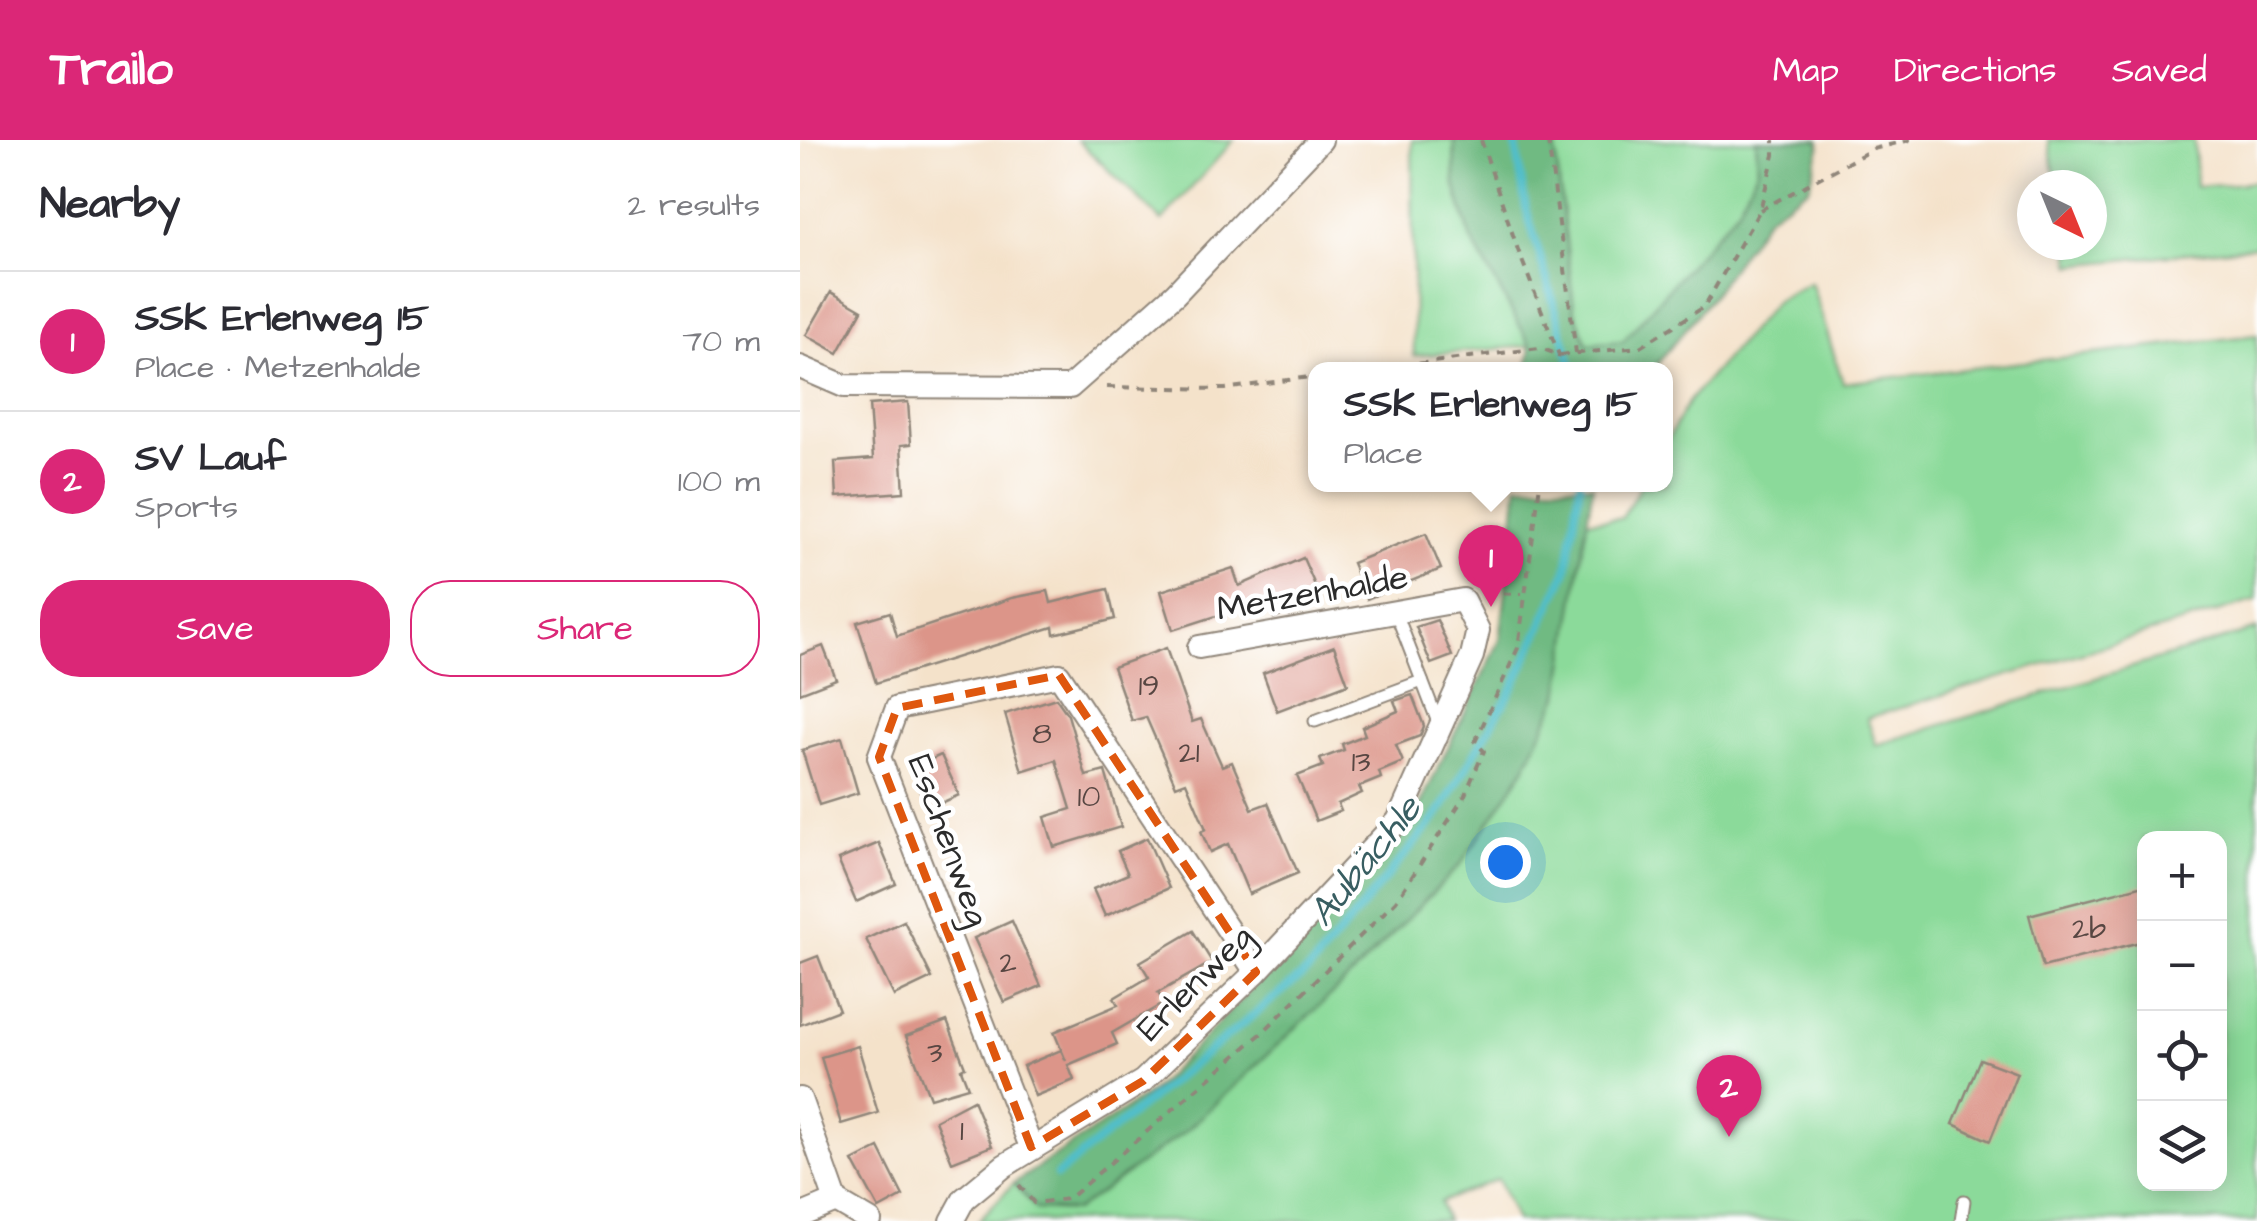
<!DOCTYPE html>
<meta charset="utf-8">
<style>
:root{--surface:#fff;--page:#f7f7f7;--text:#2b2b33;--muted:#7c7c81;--line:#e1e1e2;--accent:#db2777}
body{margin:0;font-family:"Architects Daughter",sans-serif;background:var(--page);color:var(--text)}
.controls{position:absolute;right:30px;bottom:30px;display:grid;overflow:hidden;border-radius:20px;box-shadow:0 5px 25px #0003}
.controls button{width:90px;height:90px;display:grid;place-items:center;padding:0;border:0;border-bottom:2px solid var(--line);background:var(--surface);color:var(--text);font:50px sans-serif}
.compass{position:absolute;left:1217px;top:30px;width:90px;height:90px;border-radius:50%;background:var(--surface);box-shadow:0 5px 25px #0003;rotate:137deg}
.you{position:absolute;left:705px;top:722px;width:35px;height:35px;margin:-25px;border:8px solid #fff;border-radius:50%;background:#1a73e8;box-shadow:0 0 0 15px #1a73e833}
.badge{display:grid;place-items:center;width:65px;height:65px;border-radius:50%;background:var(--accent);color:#fff;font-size:32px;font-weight:700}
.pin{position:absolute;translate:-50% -82px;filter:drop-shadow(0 2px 5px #0008)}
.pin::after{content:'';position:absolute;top:52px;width:35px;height:30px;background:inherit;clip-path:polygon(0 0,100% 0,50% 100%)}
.popup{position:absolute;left:508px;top:222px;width:365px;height:130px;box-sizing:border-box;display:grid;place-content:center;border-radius:20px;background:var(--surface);filter:drop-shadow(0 2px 8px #0005);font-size:32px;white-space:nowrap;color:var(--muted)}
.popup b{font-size:38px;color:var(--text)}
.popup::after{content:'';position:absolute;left:50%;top:100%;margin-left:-20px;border:20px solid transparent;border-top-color:var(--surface)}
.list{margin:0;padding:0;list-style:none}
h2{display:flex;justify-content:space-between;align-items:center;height:130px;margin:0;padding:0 40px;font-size:42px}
h2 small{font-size:32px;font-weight:400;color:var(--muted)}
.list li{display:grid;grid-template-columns:65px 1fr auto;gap:30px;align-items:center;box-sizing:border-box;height:140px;padding:0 40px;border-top:2px solid var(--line)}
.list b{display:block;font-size:38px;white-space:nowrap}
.list p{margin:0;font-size:32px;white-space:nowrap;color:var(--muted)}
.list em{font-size:32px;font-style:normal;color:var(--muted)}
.actions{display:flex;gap:20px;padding:30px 40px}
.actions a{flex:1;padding:22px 0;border:2px solid var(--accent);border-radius:40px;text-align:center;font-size:35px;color:var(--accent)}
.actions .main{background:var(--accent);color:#fff}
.icon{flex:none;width:55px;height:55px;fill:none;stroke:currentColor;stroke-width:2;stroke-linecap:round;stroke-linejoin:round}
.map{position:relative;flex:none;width:1457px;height:1081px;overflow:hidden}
header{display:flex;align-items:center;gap:60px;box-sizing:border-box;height:140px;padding:0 50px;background:var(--accent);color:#fff}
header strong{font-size:48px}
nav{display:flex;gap:55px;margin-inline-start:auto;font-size:35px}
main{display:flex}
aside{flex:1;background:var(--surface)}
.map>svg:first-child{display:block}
.green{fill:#8bda9a;stroke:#5b8262;stroke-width:2.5;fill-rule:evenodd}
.forest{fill:#70ba82;stroke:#4e7256;stroke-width:2.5}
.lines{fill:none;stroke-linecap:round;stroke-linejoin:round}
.stream{stroke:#51bec9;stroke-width:8}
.building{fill:#dc9589}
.lane-casing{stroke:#90867a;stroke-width:15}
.street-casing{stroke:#90867a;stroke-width:26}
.path{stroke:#90867a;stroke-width:4;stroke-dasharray:8 8;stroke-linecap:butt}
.lane{stroke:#fff;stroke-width:11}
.street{stroke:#fff;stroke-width:22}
.marked{fill:none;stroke:#df570e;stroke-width:8;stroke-dasharray:20 12;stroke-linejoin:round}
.labels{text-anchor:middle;stroke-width:9;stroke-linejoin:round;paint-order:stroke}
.number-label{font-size:30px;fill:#574642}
.street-label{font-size:35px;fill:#2b2b2b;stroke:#fff}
.water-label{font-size:38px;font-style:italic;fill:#385e62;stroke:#fff}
</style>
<header>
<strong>Trailo</strong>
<nav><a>Map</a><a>Directions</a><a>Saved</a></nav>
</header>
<main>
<aside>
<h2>Nearby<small>2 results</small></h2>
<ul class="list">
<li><span class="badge">1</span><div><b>SSK Erlenweg 15</b><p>Place · Metzenhalde</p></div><em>70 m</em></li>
<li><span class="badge">2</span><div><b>SV Lauf</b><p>Sports</p></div><em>100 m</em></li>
</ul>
<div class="actions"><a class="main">Save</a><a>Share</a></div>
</aside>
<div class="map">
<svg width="1457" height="1081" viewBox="0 0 1457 1081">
<rect width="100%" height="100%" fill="#fff"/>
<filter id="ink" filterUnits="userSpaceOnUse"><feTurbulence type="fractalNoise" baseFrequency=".01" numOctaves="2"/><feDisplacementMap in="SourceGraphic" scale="20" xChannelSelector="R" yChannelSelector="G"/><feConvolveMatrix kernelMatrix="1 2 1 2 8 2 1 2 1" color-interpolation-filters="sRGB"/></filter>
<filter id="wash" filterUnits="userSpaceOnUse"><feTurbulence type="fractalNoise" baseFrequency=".0048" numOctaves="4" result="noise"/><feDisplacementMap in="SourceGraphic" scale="40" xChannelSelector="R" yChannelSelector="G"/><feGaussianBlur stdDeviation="2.25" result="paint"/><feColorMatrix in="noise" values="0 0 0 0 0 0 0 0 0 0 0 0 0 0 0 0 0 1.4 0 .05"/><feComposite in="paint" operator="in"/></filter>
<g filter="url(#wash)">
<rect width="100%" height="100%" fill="#f4e2ca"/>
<g class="green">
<polygon points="277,0 434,0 362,81"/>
<polygon points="612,0 654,0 655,46 671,98 731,206 614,216"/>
<polygon points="754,0 956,0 958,28 937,70 823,202 786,204 774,169"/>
<polygon points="1248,0 1394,0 1396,47 1457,42 1457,106 1272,125 1268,105 1292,105 1292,45 1257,45"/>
<path d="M1011,142L1043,243L1457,195V460L1067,578L1076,605L1457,489V1081H716L698,1039L640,1062L646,1081H178L214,1043L236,1069L759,556L786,381L822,378L841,345L866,344V302L889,261L977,160ZM1344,698H1420V1044H1344Z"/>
</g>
<g class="forest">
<polygon points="654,0 754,0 774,169 787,204 823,201 937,70 958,28 956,0 1019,0 1020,8 1009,47 967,77 909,160 853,229 728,230 731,206 671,98 655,46"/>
<polygon points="718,345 793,345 759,556 724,630 661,724 551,836 388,989 275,1071 236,1069 214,1043 351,952 609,688 700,500"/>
</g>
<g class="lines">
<g class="stream">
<polyline points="715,0 726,68 773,230"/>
<polyline points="257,1035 510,829 639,674 713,548 767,430 780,344"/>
</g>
</g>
<g id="blocks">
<g class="building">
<polygon points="31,152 62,170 38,213 6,195"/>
<polygon points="108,262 111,304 101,305 104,352 37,357 35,322 73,319 69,265"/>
<polygon points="626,393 641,429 567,459 552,423"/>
<polygon points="503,418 521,459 474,478 466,460 373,490 361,451 433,428 439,446"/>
<polygon points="308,449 315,479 254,494 253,487 76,543 57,482 90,472 97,496 212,458 248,451 251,463"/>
<polygon points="637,480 652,516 631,524 616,487"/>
<polygon points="23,506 36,539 0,553 0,515"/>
<polygon points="534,506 548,544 477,571 463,533"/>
<polygon points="366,508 392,582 401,579 422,626 432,622 452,669 468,663 498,733 449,754 428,704 410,712 401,691 406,689 386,642 376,646 346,577 332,581 313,527"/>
<polygon points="612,555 624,586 620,596 596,605 603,622 579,632 581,638 559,647 562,653 538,664 541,671 516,681 497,636 523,626 520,619 544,610 542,604 565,595 562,587 598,571 594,561"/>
<polygon points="256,558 268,575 286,636 305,631 321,687 254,707 245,677 271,669 256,620 222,631 205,574"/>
<polygon points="42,598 58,653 19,665 2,610"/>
<polygon points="141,615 159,655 128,669 110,629"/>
<polygon points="347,698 369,748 305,776 293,749 328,734 318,711"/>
<polygon points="79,703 96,744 56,762 38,720"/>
<polygon points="1344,745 1344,801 1243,827 1229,775"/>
<polygon points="104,781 132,838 94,856 66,799"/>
<polygon points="212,781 241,846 204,862 174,798"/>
<polygon points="393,791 412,822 358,853 364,863 312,893 317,904 268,925 274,940 235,956 223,926 261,910 266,921 254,892 318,865 314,858 349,837 340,822"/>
<polygon points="18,816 39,870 0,885 0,823"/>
<polygon points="147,881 165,927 161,929 168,947 130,958 106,896"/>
<polygon points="58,906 78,973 41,984 21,917"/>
<polygon points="1180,919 1217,933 1190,1001 1153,984"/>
<polygon points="173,960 192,1006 152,1022 135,980"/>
<polygon points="79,1008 103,1056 79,1069 53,1021"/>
</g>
</g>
</g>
<g filter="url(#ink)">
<use href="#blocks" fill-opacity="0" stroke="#90867a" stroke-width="2.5"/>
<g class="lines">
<g class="lane-casing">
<g id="lane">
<polyline points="596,473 639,585"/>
<polyline points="515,581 622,541"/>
<polyline points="1161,1081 1164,1061"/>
</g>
</g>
<g class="street-casing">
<g id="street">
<polyline points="0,227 44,246 270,247 375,154 521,0"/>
<polyline points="0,959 36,1061 70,1081"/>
<polyline points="231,1007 79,617 97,568 259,535 456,832"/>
<polyline points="0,1076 36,1061"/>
<polyline points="152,1081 164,1059 204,1026 343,941 456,832 598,681 672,516 678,490 663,460 399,507"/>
</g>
</g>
<g class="path">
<polyline points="681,0 718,110 759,215 757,230"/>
<polyline points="748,0 776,213"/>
<polyline points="960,70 1073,9 1110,0"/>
<polyline points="571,230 740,208 759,215 840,207 904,167 960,70 974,15 974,0"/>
<polyline points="307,247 425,249 516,236"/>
<polyline points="687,453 722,454"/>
<polyline points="219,1045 234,1063 268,1059 462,893 596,761 664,657 684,611 675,602 718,508 740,344"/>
</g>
<use href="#lane" class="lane"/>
<use href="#street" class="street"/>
</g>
</g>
<path class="marked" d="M259,535L456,832L343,941L231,1007L79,617L97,568Z"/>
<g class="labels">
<g class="number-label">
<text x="349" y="555">19</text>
<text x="242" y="603">8</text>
<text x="389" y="622">21</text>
<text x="561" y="631">13</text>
<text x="289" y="666">10</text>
<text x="1289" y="798">2b</text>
<text x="208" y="832">2</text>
<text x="135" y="922">3</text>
<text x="162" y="1000">1</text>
</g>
<g class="street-label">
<text transform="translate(512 452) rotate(-10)" y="12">Metzenhalde</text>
<text transform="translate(150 700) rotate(70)" y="12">Eschenweg</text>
<text transform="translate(394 842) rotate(-45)" y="12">Erlenweg</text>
</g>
<g class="water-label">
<text transform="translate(564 720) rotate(-51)" y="13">Aubächle</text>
</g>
</g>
</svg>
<div class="controls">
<button>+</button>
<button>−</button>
<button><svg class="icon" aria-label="locate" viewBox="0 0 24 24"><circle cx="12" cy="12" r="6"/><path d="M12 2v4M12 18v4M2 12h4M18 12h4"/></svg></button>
<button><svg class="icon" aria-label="layers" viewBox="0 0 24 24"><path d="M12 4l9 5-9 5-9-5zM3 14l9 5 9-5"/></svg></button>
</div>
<svg class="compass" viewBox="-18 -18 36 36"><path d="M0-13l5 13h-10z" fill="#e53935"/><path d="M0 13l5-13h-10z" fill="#7c7c81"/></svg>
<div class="you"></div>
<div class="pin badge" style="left:691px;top:467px">1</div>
<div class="popup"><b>SSK Erlenweg 15</b>Place</div>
<div class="pin badge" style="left:929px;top:997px">2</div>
</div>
</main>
